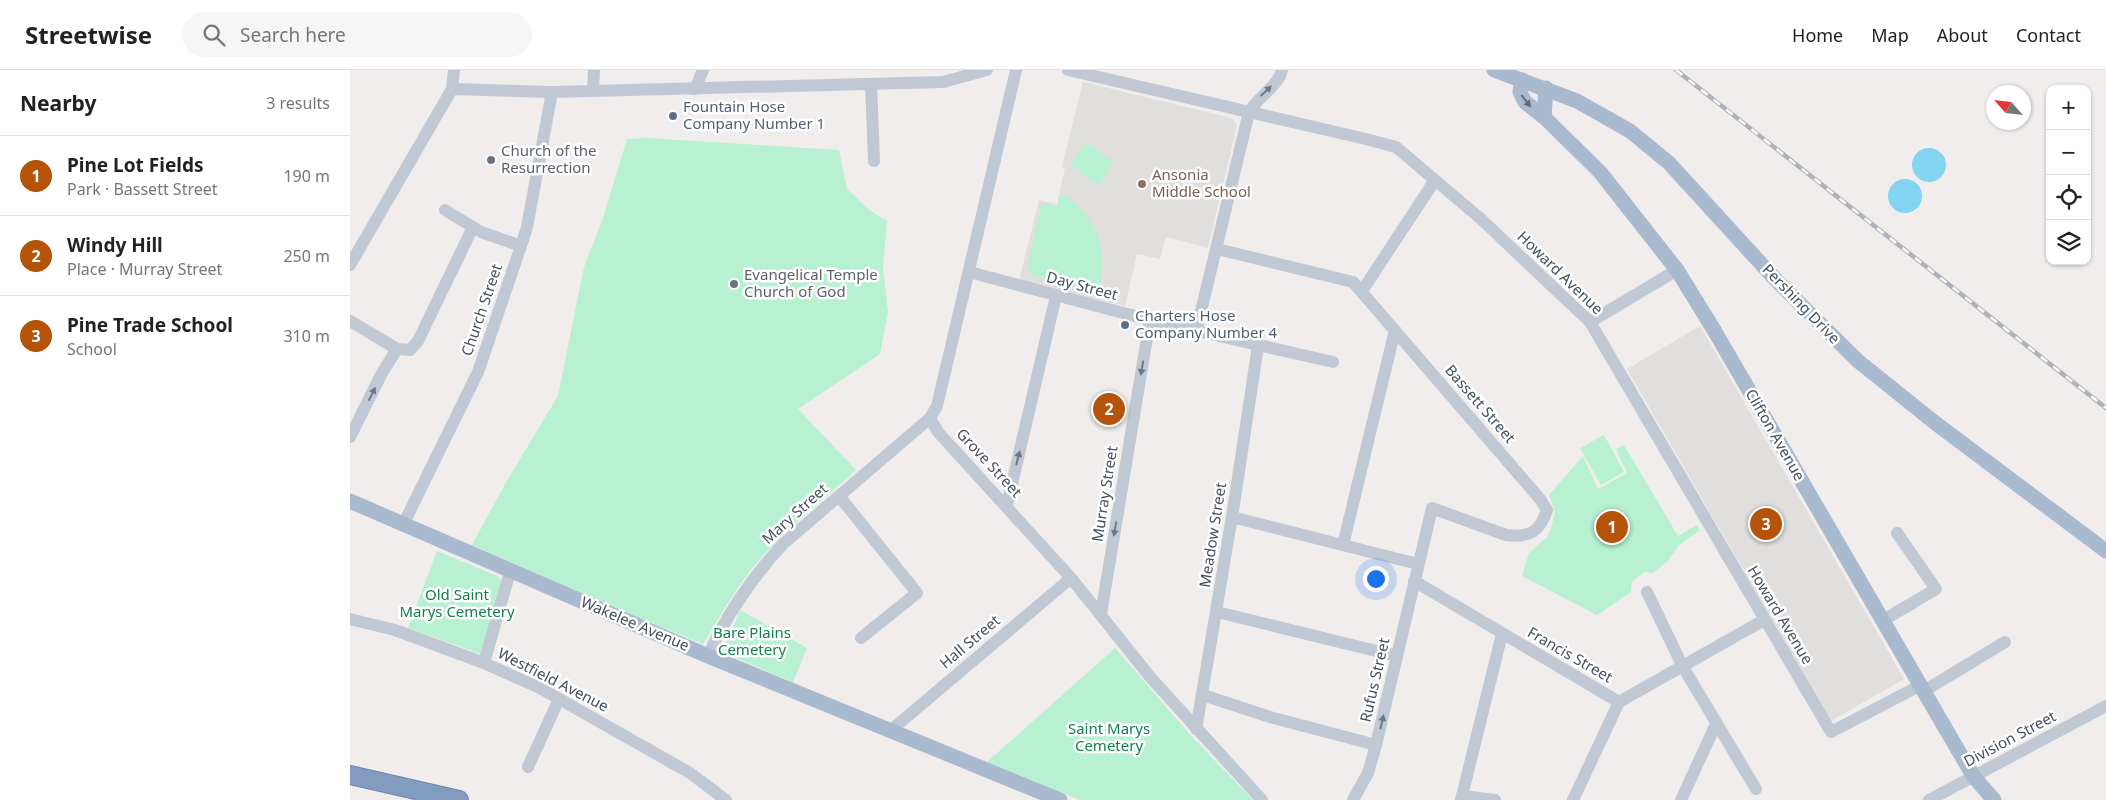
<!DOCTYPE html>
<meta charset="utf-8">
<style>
:root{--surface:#fff;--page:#f6f6f6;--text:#222;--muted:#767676;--line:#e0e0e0;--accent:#b45309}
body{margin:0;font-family:"Noto Sans",sans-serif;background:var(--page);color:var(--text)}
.controls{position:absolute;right:15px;top:15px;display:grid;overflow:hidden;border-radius:10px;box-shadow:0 1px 4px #0004}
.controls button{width:45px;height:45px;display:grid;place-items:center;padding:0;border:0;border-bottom:1px solid var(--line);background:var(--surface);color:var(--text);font:25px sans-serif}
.compass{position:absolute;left:1636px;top:15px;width:45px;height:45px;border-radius:50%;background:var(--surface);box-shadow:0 1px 4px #0004;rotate:297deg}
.you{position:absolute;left:1025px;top:508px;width:18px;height:18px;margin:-12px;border:4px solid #fff;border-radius:50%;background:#1a73e8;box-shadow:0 0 0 8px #1a73e833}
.badge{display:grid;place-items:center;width:32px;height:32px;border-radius:50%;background:var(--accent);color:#fff;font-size:16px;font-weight:700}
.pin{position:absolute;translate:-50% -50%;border:2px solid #fff;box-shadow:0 1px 5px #0006}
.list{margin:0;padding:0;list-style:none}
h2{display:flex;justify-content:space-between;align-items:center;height:65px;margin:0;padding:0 20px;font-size:21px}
h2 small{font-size:16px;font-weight:400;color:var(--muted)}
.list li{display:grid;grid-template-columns:32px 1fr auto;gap:15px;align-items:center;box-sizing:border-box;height:80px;padding:0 20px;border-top:1px solid var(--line)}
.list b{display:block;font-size:19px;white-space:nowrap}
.list p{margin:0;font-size:16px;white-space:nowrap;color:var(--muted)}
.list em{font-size:16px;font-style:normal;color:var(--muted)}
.icon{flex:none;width:28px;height:28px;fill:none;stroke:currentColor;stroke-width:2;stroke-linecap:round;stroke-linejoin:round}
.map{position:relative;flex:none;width:1756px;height:730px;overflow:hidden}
header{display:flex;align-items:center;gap:30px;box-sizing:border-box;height:70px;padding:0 25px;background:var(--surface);border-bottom:1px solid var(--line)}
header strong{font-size:24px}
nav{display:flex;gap:28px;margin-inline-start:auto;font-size:18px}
.search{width:350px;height:45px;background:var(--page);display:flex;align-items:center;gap:12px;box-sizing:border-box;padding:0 18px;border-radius:28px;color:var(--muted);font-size:19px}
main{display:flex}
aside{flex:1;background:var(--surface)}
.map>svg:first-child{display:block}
.education{fill:#e1dede}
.green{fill:#b7f1d1}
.water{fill:#82d4f0}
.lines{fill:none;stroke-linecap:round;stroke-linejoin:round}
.highway-casing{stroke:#6d87ab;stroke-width:20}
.minor{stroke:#bfc8d3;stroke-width:12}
.major{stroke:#aabace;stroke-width:15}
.highway{stroke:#819cbf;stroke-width:18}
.rail-casing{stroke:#aeb1b8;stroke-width:4.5}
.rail{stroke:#fff;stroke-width:2.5;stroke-dasharray:8;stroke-linecap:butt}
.oneway{fill:#6f7985}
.oneway2{fill:#5e6a78}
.service-dot{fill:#5c6f8a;stroke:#fff;stroke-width:2}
.worship-dot{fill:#6b7280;stroke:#fff;stroke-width:2}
.education-dot{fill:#8d6e63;stroke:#fff;stroke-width:2}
.labels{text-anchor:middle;stroke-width:5;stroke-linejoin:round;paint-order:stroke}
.service-label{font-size:15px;fill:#4e5e75;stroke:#fff;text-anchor:start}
.worship-label{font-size:15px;fill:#5b616d;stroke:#fff;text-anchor:start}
.education-label{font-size:15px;fill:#785e54;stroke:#fff;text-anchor:start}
.street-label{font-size:15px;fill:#444f5b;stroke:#fff}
.park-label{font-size:15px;fill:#12804e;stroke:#fff}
</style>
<header>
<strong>Streetwise</strong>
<div class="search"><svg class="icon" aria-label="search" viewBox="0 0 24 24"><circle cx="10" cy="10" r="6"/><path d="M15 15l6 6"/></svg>Search here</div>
<nav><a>Home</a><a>Map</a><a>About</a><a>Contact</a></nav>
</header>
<main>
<aside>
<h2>Nearby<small>3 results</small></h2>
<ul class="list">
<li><span class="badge">1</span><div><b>Pine Lot Fields</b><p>Park · Bassett Street</p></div><em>190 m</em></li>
<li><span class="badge">2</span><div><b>Windy Hill</b><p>Place · Murray Street</p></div><em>250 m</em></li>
<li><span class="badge">3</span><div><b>Pine Trade School</b><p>School</p></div><em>310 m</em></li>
</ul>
</aside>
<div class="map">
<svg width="1756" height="730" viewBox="0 0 1756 730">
<rect width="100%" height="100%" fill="#f0edec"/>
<g class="education">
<polygon points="733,12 882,48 887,55 858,178 816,167 810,189 787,184 775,236 669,211 689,130 707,134 715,98 712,97"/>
<polygon points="1350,256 1554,609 1481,651 1277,299"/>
</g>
<g class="green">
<path d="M296,68L489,80L497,119L519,140L537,151L533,198L538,242L530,284L448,339L506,400C472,431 432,462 403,497C384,521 369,548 353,574L245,530L122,475L154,416L208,326L234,197L253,148L277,69Z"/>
<polygon points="735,72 764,92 749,115 720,95"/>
<path d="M711,123C751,151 758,177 749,224L683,206L677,197L692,133L707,136Z"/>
<polygon points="1254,365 1274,402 1251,415 1230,378"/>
<polygon points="1274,375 1328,466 1347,455 1350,460 1329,475 1317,492 1303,503 1294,502 1282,512 1281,522 1247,545 1172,506 1179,483 1196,468 1200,461 1205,443 1199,425 1233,386 1248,419 1277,403 1266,379"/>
<polygon points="87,481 147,506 152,512 131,584 58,558"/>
<polygon points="390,540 457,578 443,612 372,582"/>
<polygon points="765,578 843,668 903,730 730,730 637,692"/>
</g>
<g class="water">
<circle cx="1579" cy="95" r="17"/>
<circle cx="1555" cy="126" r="17"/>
</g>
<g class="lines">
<g class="highway-casing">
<polyline id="highway" points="0,705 109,730"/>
</g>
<g class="minor">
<polyline points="666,0 587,336 580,348 588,362 721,508 801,608 912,730"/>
<polyline points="718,0 1016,69 1046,77 1131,149 1240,252 1481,662 1571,615"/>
<polyline points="521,14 524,91"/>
<polyline points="102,19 202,22 593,12 637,0"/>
<polyline points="345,19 353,0"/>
<polyline points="243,21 244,0"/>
<polyline points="95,140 131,162 171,176"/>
<path d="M867,179L1003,212L1190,429L1197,440C1190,462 1179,468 1156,465L1082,438L1026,675L1018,703L1003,730"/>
<polyline points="0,195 102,19 104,0"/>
<polyline points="619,202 800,250 983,292"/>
<polyline points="1012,221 1085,110"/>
<polyline points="0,251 47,279 60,280 68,271 123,157"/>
<polyline points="1240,252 1327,200"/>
<path d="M846,262L899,42C907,28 929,15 932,0"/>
<polyline points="0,367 32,303 47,279"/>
<polyline points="489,426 567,523 511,568"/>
<polyline points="657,435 706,226"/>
<polyline points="882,447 1068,494"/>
<polyline points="53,455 128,302 172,173 177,157 202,22"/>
<polyline points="993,475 1045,260"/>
<polyline points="1064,511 1269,632"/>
<polyline points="1297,522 1333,597 1406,719"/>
<polyline points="867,542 1047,586"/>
<polyline points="751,544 800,250"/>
<polyline points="0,549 45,560 134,593 190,618 340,703 376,730"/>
<polyline points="1532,551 1586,519 1547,463"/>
<path d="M358,586C377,543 402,508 433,474L580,348"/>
<polyline points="134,593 160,502"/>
<polyline points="1574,621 1655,572"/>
<polyline points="853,625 920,647 1026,675"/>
<polyline points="1269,632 1414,550"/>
<polyline points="846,659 882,447 908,276"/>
<polyline points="540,661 721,508"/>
<polyline points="178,697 209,629"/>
<polyline points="1112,726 1145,730"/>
<polyline points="1111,730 1152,564"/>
<polyline points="1223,730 1269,632"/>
<polyline points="1331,730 1366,654"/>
<polyline points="1579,730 1756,636"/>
</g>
<g class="major">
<polyline points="1144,0 1227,31 1280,61 1319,93 1426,210 1508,291 1584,352 1756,481"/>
<polyline points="1172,10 1170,22 1175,32 1194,47 1250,102 1327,200 1364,260 1601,668 1624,707 1644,730"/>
<polyline points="1194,47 1196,18"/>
<polyline points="0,431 358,586 710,730"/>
</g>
<use href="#highway" class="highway"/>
<g class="rail-casing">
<polyline id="rail" points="1326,0 1756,338"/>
</g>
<use href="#rail" class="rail"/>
</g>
<defs><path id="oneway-solid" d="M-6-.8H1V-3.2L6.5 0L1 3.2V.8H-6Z" transform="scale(1.25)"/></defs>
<g class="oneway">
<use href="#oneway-solid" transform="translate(916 21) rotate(-43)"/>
<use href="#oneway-solid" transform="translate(792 298) rotate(99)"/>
<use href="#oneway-solid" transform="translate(22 324) rotate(-63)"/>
<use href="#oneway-solid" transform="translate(668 388) rotate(-76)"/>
<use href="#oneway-solid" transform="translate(765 459) rotate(99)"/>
<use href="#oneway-solid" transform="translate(1032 652) rotate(-77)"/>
</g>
<use class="oneway2" href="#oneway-solid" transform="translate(1176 31) rotate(52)"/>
<g class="service-dot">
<circle cx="323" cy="46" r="5"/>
<circle cx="775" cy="255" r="5"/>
</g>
<g class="worship-dot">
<circle cx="141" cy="90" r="5"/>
<circle cx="384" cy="214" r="5"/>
</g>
<circle class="education-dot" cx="792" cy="114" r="5"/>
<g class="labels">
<g class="service-label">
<text x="333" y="42">Fountain Hose<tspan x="333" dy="17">Company Number 1</tspan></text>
<text x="785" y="251">Charters Hose<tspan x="785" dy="17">Company Number 4</tspan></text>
</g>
<g class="worship-label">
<text x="151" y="86">Church of the<tspan x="151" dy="17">Resurrection</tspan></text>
<text x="394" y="210">Evangelical Temple<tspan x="394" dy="17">Church of God</tspan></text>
</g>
<g class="education-label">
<text x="802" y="110">Ansonia<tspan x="802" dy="17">Middle School</tspan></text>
</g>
<g class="street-label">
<text transform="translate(1210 203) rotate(44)" y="5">Howard Avenue</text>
<text transform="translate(732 216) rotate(15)" y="5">Day Street</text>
<text transform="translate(1451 234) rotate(46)" y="5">Pershing Drive</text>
<text transform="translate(132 240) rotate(-71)" y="5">Church Street</text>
<text transform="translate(1130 334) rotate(49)" y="5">Bassett Street</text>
<text transform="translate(1425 365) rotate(60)" y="5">Clifton Avenue</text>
<text transform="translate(639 393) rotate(47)" y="5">Grove Street</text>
<text transform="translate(755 424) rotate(-81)" y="5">Murray Street</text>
<text transform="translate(445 444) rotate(-42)" y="5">Mary Street</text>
<text transform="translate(863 465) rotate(-81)" y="5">Meadow Street</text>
<text transform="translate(1430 545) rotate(59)" y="5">Howard Avenue</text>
<text transform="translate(285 554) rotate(23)" y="5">Wakelee Avenue</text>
<text transform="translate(620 572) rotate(-40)" y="5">Hall Street</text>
<text transform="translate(1220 585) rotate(30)" y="5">Francis Street</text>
<text transform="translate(203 610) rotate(27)" y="5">Westfield Avenue</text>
<text transform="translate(1025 610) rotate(-77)" y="5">Rufus Street</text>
<text transform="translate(1660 669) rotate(-28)" y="5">Division Street</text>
</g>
<g class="park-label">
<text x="107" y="530">Old Saint<tspan x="107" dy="17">Marys Cemetery</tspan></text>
<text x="402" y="568">Bare Plains<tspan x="402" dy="17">Cemetery</tspan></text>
<text x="759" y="664">Saint Marys<tspan x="759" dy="17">Cemetery</tspan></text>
</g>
</g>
</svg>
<div class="controls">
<button>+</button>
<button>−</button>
<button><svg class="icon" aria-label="locate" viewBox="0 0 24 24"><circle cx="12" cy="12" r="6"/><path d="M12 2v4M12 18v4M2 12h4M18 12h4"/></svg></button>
<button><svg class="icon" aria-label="layers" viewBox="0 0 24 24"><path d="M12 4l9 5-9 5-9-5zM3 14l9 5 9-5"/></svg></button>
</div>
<svg class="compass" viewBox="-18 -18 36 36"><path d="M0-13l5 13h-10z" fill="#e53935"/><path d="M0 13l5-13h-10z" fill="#767676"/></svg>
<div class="you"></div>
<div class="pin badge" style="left:1262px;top:457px">1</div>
<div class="pin badge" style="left:759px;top:339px">2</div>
<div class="pin badge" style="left:1416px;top:454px">3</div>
</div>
</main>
